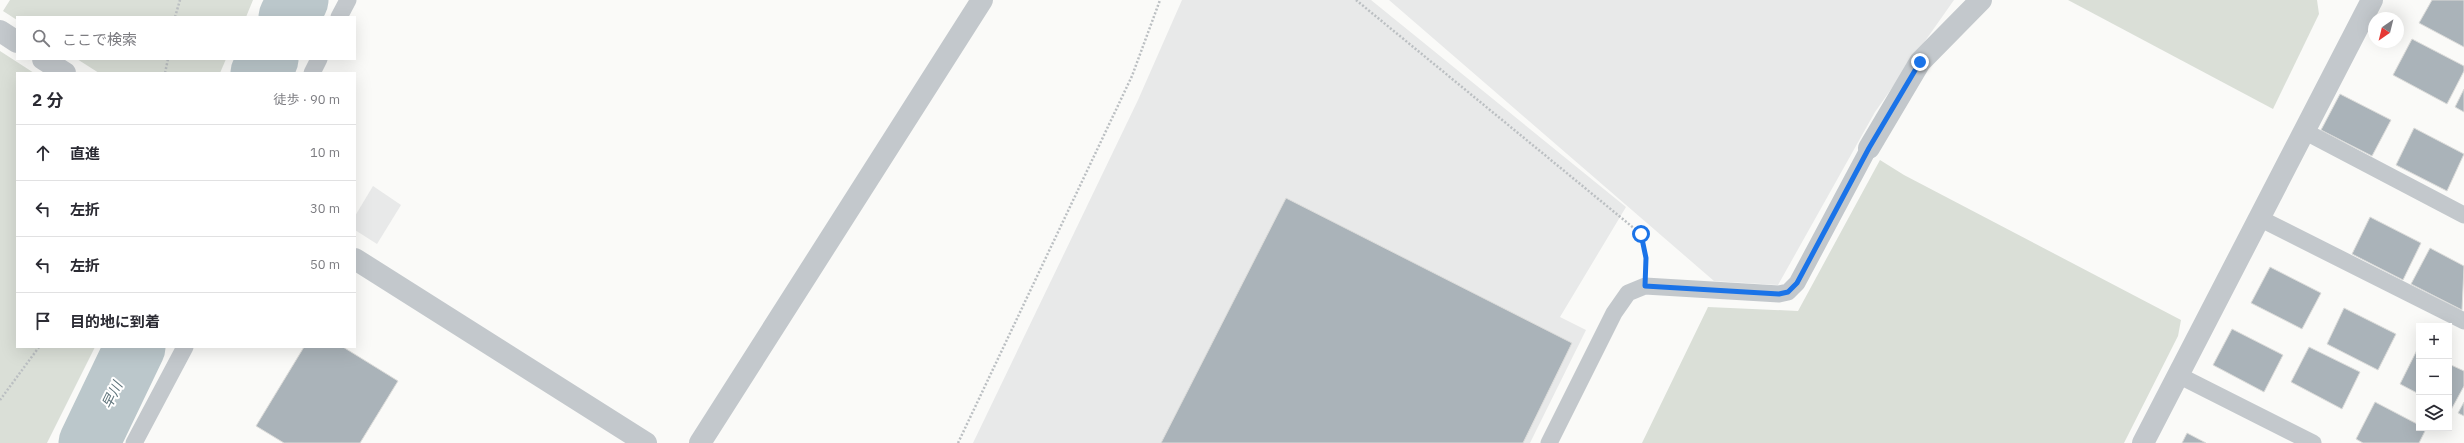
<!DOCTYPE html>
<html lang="ja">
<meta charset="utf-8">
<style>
:root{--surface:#fff;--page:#f2f2f3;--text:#2b2b33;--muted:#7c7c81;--line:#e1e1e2}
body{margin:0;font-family:"IBM Plex Sans","Noto Sans JP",sans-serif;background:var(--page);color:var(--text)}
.controls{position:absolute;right:12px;bottom:12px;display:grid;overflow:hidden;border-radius:0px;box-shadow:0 4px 16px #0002}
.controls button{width:36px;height:36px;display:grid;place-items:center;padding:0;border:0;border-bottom:1px solid var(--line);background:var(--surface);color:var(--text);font:20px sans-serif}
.compass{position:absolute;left:2368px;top:12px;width:36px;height:36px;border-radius:50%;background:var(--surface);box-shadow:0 4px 16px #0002;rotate:215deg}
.stop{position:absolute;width:12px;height:12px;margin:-9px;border:3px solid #1a73e8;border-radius:50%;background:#fff}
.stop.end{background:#1a73e8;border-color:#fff;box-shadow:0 1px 4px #0008}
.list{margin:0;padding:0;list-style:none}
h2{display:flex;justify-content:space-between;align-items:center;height:52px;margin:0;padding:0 16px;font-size:17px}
h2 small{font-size:13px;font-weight:400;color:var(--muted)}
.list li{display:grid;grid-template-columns:26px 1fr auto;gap:12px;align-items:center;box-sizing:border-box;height:56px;padding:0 16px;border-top:1px solid var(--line)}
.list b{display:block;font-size:15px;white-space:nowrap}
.list em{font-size:13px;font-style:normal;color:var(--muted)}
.icon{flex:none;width:22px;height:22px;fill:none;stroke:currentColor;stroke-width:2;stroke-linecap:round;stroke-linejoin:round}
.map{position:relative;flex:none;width:2464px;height:443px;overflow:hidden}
.search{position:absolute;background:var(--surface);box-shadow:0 4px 16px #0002;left:16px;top:16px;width:340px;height:44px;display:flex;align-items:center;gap:10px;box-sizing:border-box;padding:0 14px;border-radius:0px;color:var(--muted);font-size:15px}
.panel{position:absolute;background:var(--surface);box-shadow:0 4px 16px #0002;left:16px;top:72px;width:340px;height:276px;border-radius:0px}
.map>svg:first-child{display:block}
.built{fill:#e8e9e9}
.green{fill:#dadfd7}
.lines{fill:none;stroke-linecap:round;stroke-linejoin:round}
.river{stroke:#bbc7cb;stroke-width:61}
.building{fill:#aab3b9;stroke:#dcdcda}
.path{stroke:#bbbfc2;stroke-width:2.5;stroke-dasharray:2 2;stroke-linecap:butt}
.service{stroke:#c3c8cc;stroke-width:17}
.minor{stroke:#c3c8cc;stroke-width:22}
.tertiary{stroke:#c3c8cc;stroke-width:22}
.route{stroke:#1a73e8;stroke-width:5}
.labels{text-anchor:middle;stroke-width:4;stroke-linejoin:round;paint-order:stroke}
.water-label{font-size:14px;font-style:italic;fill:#60757c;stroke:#fff}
</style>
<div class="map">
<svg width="2464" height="443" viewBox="0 0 2464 443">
<rect width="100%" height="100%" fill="#fafaf8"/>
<g class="built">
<polygon points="1182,0 1371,0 1626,207 1560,317 1586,330 1530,443 973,443 1138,100"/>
<polygon points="1389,0 1954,0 1875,112 1778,285 1714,281"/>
<polygon points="373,186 401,205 377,244 355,230 355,216"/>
</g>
<g class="green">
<polygon points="10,0 253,0 246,17 17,17 17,20 3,11"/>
<polygon points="2068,0 2317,0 2319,14 2273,109"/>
<polygon points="0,51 34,73 17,73 17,347 95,347 47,443 0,443"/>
<polygon points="77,59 226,59 220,73 99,73"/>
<polygon points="1880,160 1904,175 2181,320 2178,336 2124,443 1642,443 1708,307 1798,311"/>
</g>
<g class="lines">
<g class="river">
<polyline points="289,17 298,0"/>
<polyline points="261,73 268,59"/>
<polyline points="89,443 135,347"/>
</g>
</g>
<g class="building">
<polygon points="2432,0 2464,0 2464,47 2419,23"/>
<polygon points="2412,39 2464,66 2464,71 2447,104 2393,75"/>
<polygon points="2464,89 2464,112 2455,107"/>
<polygon points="2340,94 2391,120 2372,156 2321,130"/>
<polygon points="2414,128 2464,154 2447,191 2396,165"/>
<polygon points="1286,198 1572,343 1523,443 1161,443"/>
<polygon points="2370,217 2421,243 2403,280 2352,254"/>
<polygon points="2430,248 2464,266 2462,310 2411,284"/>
<polygon points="2270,267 2321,293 2302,329 2251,303"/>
<polygon points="2344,308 2396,334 2378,370 2327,344"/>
<polygon points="2232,329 2283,355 2264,392 2213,365"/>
<polygon points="304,347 343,347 398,381 360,443 284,443 256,426"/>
<polygon points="2309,347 2360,372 2342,409 2291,382"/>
<polygon points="2418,348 2419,348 2419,394 2400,384"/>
<polygon points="2449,364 2464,371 2464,386 2451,410 2449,409"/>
<polygon points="2375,402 2419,425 2419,428 2426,429 2419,443 2363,443 2356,439"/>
<polygon points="2464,402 2464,416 2458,413"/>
<polygon points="2187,433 2206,443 2182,443"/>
</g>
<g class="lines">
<g class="path">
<polyline points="1356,0 1641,234 1646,260"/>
<polyline points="175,17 180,0"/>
<polyline points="165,73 168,59"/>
<polyline points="0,400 39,347"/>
<polyline points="958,443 1132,76 1160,0"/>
</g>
<g class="service">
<polyline points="339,17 348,0"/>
<polyline points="312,73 319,59"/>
<polyline points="2304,131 2464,215"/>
<polyline points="2259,218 2464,321"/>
<polyline points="2178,375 2313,443"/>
<polyline points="134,443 185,347"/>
<polyline points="1549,443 1614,313 1628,293 1645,286 1779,294 1788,292 1797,283 1869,148"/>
</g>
<g class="minor">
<polyline points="1869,148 1920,62 1981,0"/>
<polyline points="700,443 982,0"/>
<polyline points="2143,443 2372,0"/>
</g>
<g class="tertiary">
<polyline points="0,31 17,42"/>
<polyline points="43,59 65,73"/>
<polyline points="355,259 646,443"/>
</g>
</g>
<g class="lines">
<polyline class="route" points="1641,234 1646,258 1645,286 1779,294 1788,292 1797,283 1869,148 1920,62"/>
</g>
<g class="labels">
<g class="water-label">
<text transform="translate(112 395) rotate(-64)" y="5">早川</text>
</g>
</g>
</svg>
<div class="controls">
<button>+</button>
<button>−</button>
<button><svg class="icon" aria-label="layers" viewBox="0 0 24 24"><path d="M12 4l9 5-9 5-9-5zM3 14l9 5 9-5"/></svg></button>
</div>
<svg class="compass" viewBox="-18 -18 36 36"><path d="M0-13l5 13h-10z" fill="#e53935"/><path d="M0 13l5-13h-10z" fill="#7c7c81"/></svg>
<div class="stop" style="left:1641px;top:234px"></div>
<div class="stop end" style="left:1920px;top:62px"></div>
<div class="search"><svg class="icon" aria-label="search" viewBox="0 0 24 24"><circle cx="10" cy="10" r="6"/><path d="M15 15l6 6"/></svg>ここで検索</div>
<section class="panel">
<h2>2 分<small>徒歩 · 90 m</small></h2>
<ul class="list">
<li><svg class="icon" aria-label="ahead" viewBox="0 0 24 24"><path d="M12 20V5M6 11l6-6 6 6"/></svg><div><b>直進</b></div><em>10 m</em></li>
<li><svg class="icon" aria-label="left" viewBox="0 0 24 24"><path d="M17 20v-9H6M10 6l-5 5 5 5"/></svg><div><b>左折</b></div><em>30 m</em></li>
<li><svg class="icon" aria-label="left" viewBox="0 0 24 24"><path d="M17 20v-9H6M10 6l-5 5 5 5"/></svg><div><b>左折</b></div><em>50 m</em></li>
<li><svg class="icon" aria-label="arrive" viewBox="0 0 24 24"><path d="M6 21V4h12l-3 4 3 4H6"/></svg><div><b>目的地に到着</b></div></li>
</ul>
</section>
</div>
